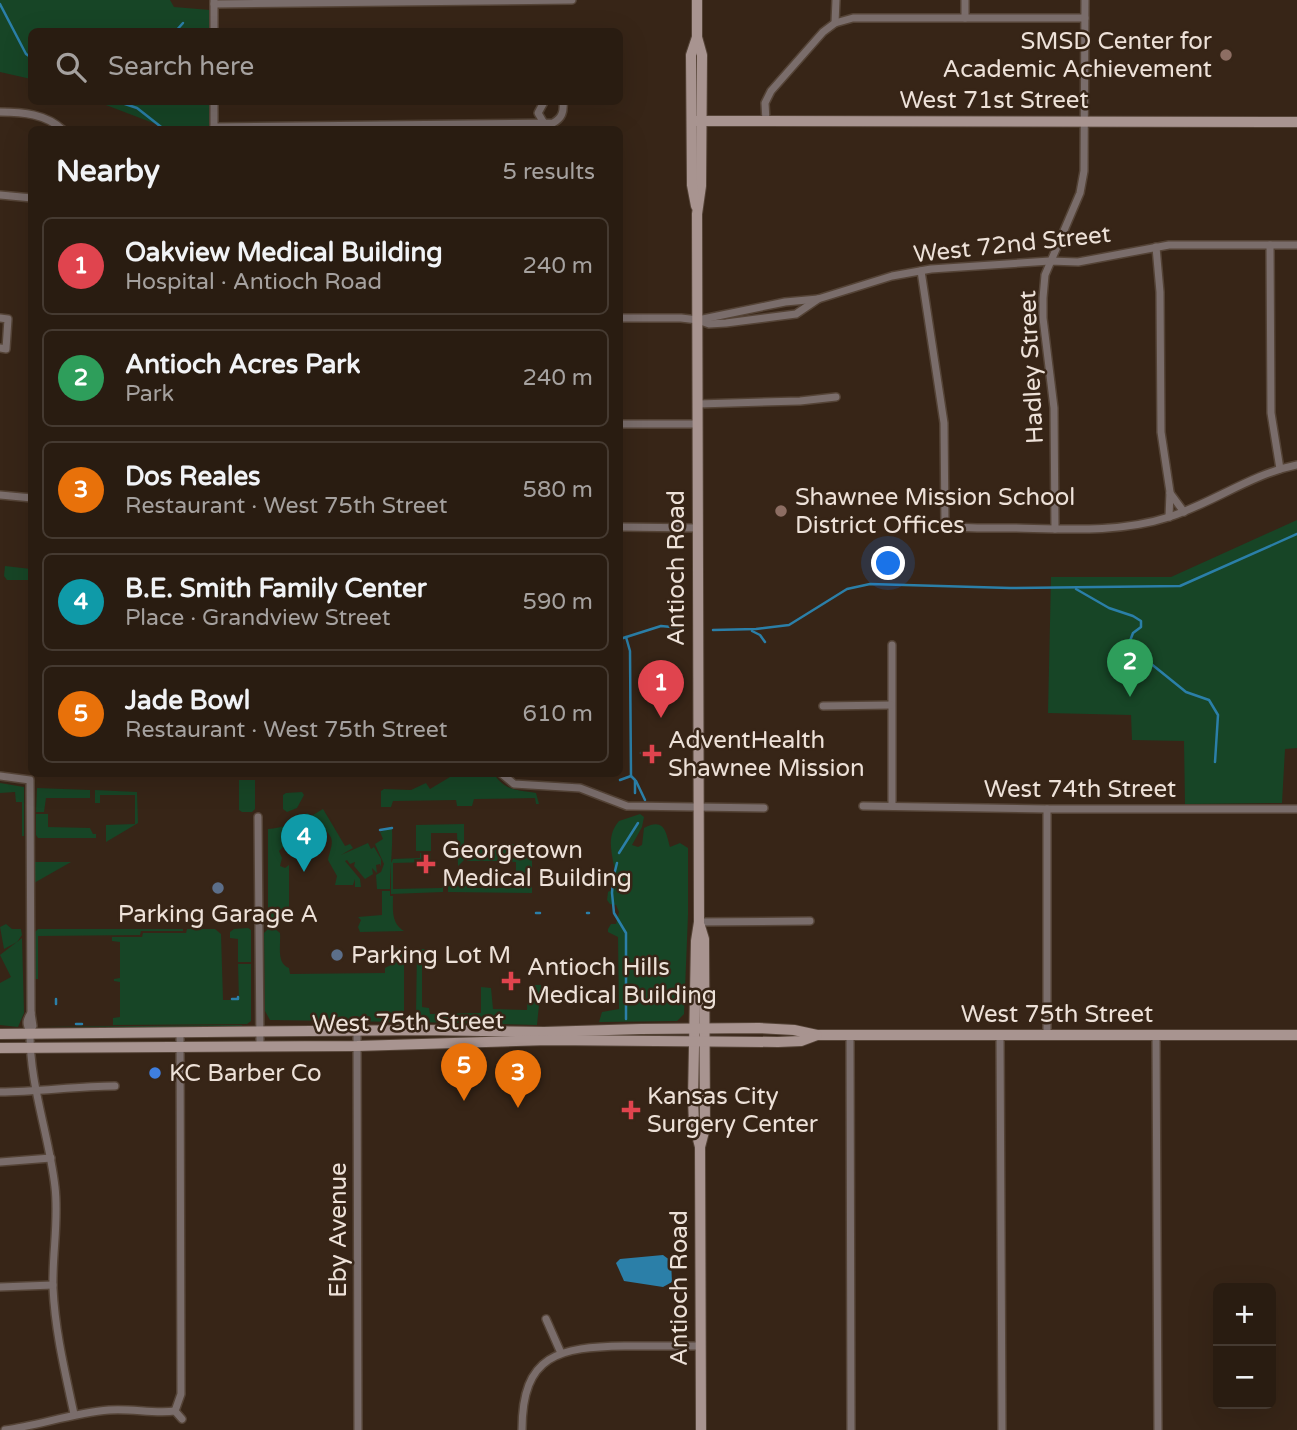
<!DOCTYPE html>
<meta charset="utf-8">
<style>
:root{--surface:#291c11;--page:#31251a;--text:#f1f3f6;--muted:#a5a19f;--line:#453a31;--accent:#8cce46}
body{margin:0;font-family:"Varela Round",sans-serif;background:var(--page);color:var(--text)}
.controls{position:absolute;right:21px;bottom:21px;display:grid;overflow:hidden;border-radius:10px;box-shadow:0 7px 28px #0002}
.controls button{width:63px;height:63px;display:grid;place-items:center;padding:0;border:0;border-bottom:2px solid var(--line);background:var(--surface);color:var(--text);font:35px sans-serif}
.you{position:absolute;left:889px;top:564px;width:24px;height:24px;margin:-18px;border:5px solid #fff;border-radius:50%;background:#1a73e8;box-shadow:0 0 0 10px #1a73e833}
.badge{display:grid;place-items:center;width:46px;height:46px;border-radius:50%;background:var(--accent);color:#fff;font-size:23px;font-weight:700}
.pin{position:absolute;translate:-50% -58px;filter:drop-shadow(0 2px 4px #0008)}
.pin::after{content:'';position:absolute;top:37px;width:24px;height:21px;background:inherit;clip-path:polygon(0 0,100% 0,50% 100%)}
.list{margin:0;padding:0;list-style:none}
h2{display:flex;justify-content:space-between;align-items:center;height:91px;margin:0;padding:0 28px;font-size:30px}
h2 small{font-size:23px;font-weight:400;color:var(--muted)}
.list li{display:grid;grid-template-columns:46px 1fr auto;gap:21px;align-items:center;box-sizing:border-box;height:98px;margin:0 14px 14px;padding:0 14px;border:2px solid var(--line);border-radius:10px}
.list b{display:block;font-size:26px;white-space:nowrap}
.list p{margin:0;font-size:23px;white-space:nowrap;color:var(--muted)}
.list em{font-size:23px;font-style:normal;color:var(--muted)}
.icon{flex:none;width:38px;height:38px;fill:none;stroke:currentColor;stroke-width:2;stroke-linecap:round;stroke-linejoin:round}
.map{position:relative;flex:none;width:1297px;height:1430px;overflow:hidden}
.search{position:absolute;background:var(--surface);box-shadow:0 7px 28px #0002;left:28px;top:28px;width:595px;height:77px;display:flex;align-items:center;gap:18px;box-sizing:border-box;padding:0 24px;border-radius:10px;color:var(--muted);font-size:26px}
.panel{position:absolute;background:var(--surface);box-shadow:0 7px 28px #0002;left:28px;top:126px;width:595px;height:651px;border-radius:10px}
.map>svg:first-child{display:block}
.green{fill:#174526}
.water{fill:#2b7fa8}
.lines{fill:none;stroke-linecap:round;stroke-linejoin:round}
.stream{stroke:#2b7fa8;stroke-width:2.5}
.street-casing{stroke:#544336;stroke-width:10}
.secondary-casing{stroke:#544336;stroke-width:12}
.street{stroke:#7a6d6b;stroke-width:7}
.secondary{stroke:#a89490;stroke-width:10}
.education-dot{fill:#8d6e63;stroke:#372517;stroke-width:2.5}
.health-dot{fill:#e0444e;stroke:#372517;stroke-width:2.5}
.service-dot{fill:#5c6f8a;stroke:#372517;stroke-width:2.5}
.shop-dot{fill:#3f7fe0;stroke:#372517;stroke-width:2.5}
.labels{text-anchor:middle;stroke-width:5;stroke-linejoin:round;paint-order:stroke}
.poi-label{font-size:24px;fill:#ede1d8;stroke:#372517;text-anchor:start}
.street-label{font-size:24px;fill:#ede1d8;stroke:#372517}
</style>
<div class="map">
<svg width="1297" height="1430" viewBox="0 0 1297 1430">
<rect width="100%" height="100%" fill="#372517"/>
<g class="green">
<polygon points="0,0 170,0 174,7 210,10 210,31 32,32 31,79 0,72"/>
<polygon points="98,102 211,102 211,129 169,129"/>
<polygon points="1297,520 1297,748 1285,749 1282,803 1185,804 1184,741 1132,740 1131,715 1048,713 1051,577 1171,577"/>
<polygon points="5,566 31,569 31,580 7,580 4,576"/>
<path d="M455,774H494C505,791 518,790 536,793L539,804H536L535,798L474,799L472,806H457L456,800L393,801L391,807H381V791L384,789L411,790L426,783L430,789Z"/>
<polygon points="239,780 255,780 255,809 252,812 242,812 239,810"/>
<polygon points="0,783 24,787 24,836 22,836 22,802 16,802 15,792 0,793"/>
<polygon points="37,788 90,790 90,798 46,798 44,812 36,812"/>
<polygon points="95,790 137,792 138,823 106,842 106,825 135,824 135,795 100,795 100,803 95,803"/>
<polygon points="286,793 302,792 304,795 297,808 287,812 283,809 283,795"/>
<path d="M323,809L345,846L350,844L353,848L341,855L368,843L371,849L374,847L381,859V867L380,864L376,865L377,873L372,868L373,874L365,879L354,866L355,862L350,864L347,860L345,861L360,879L361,887H355V879L353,885H335L337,876L328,860C330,848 337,840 325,830H320L319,826L307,825L313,815Z"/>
<path d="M307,813L310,815L305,825H290L291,846L283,847L279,851L282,858L280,866L285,868L289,865V914L286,915V921L268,917V829C282,828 297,823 307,813Z"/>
<polygon points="36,814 48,814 48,827 90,828 93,834 96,834 96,838 38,838 36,835"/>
<path d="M640,814L644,817L642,827L632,845L638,847L642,845L644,828C665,817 666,833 670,847L680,843L688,848V915L684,1014L677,1021L599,1022L602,1012L619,1009L618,937L608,932V929L611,924H616L619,912L616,905L610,904L607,900L608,892L615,888C619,865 601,842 619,821Z"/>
<polygon points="464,824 464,860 458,866 457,833 431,833 431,851 416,851 416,825"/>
<path d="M392,828C393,849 390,867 390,889H377L376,875L381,872L384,864L375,844L383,839L380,832Z"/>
<polygon points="497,844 498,861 467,861 468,847"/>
<polygon points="502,844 532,844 532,893 448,892 448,886 467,886 467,888 516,888 516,862 502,861"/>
<polygon points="420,853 431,853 431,862 393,863 393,889 442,888 443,886 443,892 391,894 391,863 393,859 420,858"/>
<polygon points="34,862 71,862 34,883"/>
<path d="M382,891H390V896H393C393,910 391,923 404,931L360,932L358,927L361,920L358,917L382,915Z"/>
<polygon points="6,924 12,929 21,929 22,935 17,942 4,949 0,927"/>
<polygon points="248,928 251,930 251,962 238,962 238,939 230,938 230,932 234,929"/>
<path d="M269,928L275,929L280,933C281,945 276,964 289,968L290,974L385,973V968L393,964L394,949L404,948V1022L270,1020L265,1011L264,933Z"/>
<polygon points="38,929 183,929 183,931 141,931 140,935 38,936 38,979 35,979 35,932"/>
<polygon points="187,929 215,929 221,934 223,1000 239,1000 238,964 251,964 251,1021 247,1024 113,1025 113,1018 120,1017 120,982 114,981 114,979 120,978 120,942 112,941 112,937 142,937 143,933 186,933"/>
<polygon points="22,938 24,1013 18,1027 0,1025 0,983 11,977 0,955"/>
<polygon points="417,949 428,949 422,951 422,1007 429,1008 430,1014 481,1013 481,987 491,988 493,1009 527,1010 528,985 541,985 537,1025 417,1022 416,1015"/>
<polygon points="242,1025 242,1027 39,1027 41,1027"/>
</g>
<polygon class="water" points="663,1255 671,1261 672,1282 663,1287 624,1281 616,1263 620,1259"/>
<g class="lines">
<g class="stream">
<polyline points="0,4 26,54 32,58"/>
<polyline points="175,32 183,23"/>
<polyline points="119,102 137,108 165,130"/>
<polyline points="1076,589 1109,608 1133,616 1141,621 1141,627 1133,633 1130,641 1134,650 1186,692 1209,700 1218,715 1215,762"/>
<polyline points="713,630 756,629 789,625 847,589 870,584 1010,588 1180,586 1297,534"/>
<polyline points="752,631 760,635 765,642"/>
<polyline points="626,637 630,651 631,776 635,780 635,793"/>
<polyline points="620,639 661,626 682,628"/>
<polyline points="641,753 643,753"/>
<polyline points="620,780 631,776"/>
<polyline points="636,781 645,800"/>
<polyline points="380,830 392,828"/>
<polyline points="619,853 638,823"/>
<polyline points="617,863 613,879 612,893 614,913 626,933 626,1019"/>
<polyline points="536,913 540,913"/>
<polyline points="587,913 589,913"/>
<polyline points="56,999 56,1004"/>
<polyline points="232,999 238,999 238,997"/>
<polyline points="76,1024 82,1024"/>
</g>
<g class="street-casing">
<g id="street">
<polyline points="214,4 572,0"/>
<polyline points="965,18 965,0"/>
<polyline points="835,23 853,18 1085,18"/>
<polyline points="214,32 214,1"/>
<polyline points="214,102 214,129"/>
<polyline points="544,102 538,113 548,130"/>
<path d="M0,112C23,112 46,114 63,130"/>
<polyline points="766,121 765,103 771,91 823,32 835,23 836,0"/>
<path d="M214,127L553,123C562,118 564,112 563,102"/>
<polyline points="0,195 32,198"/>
<polyline points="1270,245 1271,413 1280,469"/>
<polyline points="1156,247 1160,292 1161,432 1170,492 1169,517"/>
<path d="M921,271L944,423L945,526C968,529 991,528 1014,528C1065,529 1120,533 1169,517C1213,503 1251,474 1297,465"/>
<polyline points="0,318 8,319 6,349 0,348"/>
<polyline points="620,318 681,318 698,320 709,324 726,323 796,314 818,299"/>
<polyline points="698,320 785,302 818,299 892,276 931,269 1050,261 1078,262 1169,245 1297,245"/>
<polyline points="698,404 800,401 836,397"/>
<polyline points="620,424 697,424"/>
<polyline points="1170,493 1184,512"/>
<polyline points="0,495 32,498"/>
<polyline points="620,527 698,528"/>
<polyline points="1055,529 1054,408 1043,318 1043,298 1045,275 1080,193 1084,171 1085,0"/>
<polyline points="892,645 892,806"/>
<polyline points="823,706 891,705"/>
<polyline points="502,774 514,784 580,788 627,806 764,808"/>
<polyline points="0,776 30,780 31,1013 33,1026 30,1030"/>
<polyline points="863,806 1047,809 1297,809"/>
<polyline points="1047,809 1047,1034"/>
<polyline points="258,817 260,1046"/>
<polyline points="699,922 810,921"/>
<path d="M31,1013C27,1019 25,1024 30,1030C29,1084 49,1134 55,1187C59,1221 52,1254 53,1288C55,1331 65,1372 74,1414"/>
<polyline points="357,1031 358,1430"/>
<polyline points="850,1035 851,1430"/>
<polyline points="1000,1035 1002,1430"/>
<polyline points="1156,1035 1158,1430"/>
<path d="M0,1092C39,1092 76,1086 115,1086"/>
<polyline points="0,1162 51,1158"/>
<polyline points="0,1287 53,1285"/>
<polyline points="546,1319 561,1353"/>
<polyline points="175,1411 181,1394 180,1032"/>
<polyline points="175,1411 182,1419"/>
<path d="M5,1430C40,1425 73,1413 109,1410C131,1408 154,1414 175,1411"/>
<path d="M522,1430C522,1354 559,1347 625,1346C650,1346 675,1346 701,1346"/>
</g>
</g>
<g class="secondary-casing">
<g id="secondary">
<polyline points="697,37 702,55 701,186 697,214 699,922 696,941 693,1099 694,1124 700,1147"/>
<polyline points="692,121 1297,122"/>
<polyline points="696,206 692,185 691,55 697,37 697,0"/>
<polyline points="700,926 704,939 705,1128 700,1147 701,1430"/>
<polyline points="0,1034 426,1030 544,1032 641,1029 759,1028 794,1030 817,1035 1297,1035"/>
<polyline points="0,1048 357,1046 548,1040 778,1042 801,1041 817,1035"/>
</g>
</g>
<use href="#street" class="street"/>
<use href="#secondary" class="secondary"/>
</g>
<g class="education-dot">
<circle cx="1226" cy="55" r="7"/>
<circle cx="781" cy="511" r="7"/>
</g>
<g class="health-dot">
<path d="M648.5 743.5h7v7h7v7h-7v7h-7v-7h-7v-7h7z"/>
<path d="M422.5 853.5h7v7h7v7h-7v7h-7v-7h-7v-7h7z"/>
<path d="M507.5 970.5h7v7h7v7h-7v7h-7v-7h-7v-7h7z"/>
<path d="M627.5 1099.5h7v7h7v7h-7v7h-7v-7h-7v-7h7z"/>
</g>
<g class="service-dot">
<circle cx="218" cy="888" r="7"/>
<circle cx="337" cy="955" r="7"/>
</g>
<circle class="shop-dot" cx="155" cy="1073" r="7"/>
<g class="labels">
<g class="poi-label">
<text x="1212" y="49" text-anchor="end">SMSD Center for<tspan x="1212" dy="28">Academic Achievement</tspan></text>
<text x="795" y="505">Shawnee Mission School<tspan x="795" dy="28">District Offices</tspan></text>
<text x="668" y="748">AdventHealth<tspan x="668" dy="28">Shawnee Mission</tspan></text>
<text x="442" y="858">Georgetown<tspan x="442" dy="28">Medical Building</tspan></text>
<text x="218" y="922" text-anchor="middle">Parking Garage A</text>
<text x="351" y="963">Parking Lot M</text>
<text x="527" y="975">Antioch Hills<tspan x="527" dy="28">Medical Building</tspan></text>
<text x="169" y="1081">KC Barber Co</text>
<text x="647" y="1104">Kansas City<tspan x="647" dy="28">Surgery Center</tspan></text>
</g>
<g class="street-label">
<text x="994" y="108">West 71st Street</text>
<text transform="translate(1012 244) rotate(-6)" y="8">West 72nd Street</text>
<text transform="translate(1031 367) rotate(-93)" y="8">Hadley Street</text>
<text transform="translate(676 568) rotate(-90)" y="8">Antioch Road</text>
<text x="1080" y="797">West 74th Street</text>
<text x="1057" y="1022">West 75th Street</text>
<text transform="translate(408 1022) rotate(-1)" y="8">West 75th Street</text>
<text transform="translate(338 1230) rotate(-90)" y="8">Eby Avenue</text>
<text transform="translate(679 1288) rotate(-90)" y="8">Antioch Road</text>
</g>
</g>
</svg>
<div class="controls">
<button>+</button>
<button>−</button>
</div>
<div class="you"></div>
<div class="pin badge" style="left:661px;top:718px;background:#e0444e">1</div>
<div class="pin badge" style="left:1130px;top:697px;background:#2e9e5b">2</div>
<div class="pin badge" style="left:518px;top:1108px;background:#e8710a">3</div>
<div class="pin badge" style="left:304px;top:872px;background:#0f9aa8">4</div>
<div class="pin badge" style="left:464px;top:1101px;background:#e8710a">5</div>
<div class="search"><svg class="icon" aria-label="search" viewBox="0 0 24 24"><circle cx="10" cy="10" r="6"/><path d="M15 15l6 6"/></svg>Search here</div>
<section class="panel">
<h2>Nearby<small>5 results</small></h2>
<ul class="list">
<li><span class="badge" style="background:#e0444e">1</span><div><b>Oakview Medical Building</b><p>Hospital · Antioch Road</p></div><em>240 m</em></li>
<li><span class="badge" style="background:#2e9e5b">2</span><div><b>Antioch Acres Park</b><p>Park</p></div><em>240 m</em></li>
<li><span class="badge" style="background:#e8710a">3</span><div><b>Dos Reales</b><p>Restaurant · West 75th Street</p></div><em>580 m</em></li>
<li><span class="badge" style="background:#0f9aa8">4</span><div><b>B.E. Smith Family Center</b><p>Place · Grandview Street</p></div><em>590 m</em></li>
<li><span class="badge" style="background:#e8710a">5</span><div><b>Jade Bowl</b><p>Restaurant · West 75th Street</p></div><em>610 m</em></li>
</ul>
</section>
</div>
